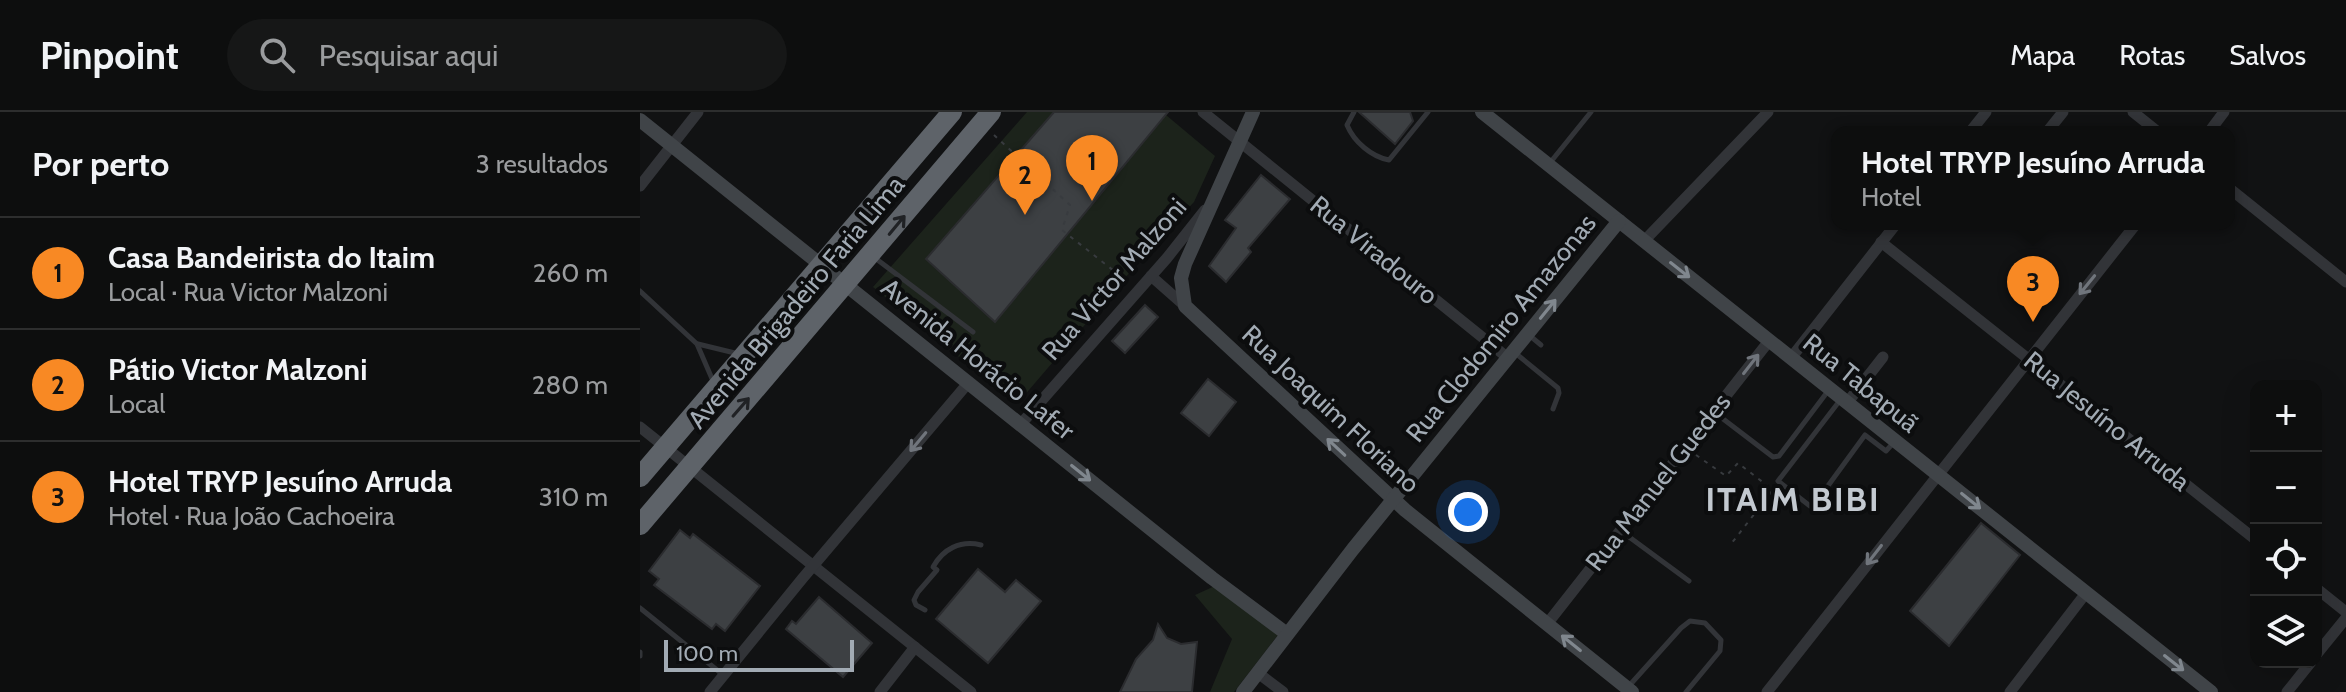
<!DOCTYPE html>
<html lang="pt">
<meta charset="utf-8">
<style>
:root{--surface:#0d0e0e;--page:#161717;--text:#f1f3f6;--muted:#9a9c9e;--line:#2d2e2e;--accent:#f88924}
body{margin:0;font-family:Cabin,sans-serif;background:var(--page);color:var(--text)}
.controls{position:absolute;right:24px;bottom:24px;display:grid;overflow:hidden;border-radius:16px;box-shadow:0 8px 32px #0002}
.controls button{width:72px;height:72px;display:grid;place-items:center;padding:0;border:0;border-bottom:2px solid var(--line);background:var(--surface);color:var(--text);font:40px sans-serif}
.scale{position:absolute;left:24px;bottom:20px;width:190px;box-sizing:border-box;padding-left:8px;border:4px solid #a2abb4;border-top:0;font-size:22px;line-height:28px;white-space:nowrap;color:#a2abb4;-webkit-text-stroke:6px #0c0d0e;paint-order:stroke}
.you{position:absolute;left:828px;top:400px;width:28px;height:28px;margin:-20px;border:6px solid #fff;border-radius:50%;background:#1a73e8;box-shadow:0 0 0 12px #1a73e833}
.badge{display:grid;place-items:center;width:52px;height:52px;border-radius:50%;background:var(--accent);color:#111;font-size:26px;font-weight:700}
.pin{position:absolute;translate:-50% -66px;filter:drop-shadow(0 2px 4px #0008)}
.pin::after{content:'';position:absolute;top:42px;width:28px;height:24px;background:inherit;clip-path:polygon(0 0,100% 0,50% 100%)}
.popup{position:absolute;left:1191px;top:14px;width:404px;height:104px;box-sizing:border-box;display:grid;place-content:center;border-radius:16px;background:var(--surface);filter:drop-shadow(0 2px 6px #0005);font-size:26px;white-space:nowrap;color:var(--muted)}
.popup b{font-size:30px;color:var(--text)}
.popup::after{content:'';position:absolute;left:50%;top:100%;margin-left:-16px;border:16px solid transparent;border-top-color:var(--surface)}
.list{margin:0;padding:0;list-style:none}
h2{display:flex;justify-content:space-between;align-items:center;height:104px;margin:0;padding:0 32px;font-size:34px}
h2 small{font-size:26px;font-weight:400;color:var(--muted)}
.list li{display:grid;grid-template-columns:52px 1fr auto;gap:24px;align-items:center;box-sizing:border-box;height:112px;padding:0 32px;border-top:2px solid var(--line)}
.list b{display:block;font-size:30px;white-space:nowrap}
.list p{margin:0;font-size:26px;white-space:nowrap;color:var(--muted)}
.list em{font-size:26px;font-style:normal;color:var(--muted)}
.icon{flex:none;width:44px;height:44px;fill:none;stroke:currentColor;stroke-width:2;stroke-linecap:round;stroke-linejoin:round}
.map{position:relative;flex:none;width:1706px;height:580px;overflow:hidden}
header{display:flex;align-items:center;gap:48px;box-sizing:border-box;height:112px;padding:0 40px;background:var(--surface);border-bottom:2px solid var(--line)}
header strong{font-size:38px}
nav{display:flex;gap:44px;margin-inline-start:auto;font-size:28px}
.search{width:560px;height:72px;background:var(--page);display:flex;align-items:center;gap:20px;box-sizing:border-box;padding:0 28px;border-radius:44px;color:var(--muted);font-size:30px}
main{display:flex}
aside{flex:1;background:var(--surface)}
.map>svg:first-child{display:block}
.green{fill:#1c231b}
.building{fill:#3d4043;stroke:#2b2c2f;stroke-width:2}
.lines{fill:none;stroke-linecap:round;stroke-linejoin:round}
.path{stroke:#383b3f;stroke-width:2;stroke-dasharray:4 6;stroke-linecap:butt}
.lane{stroke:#323438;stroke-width:5}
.street{stroke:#323438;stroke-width:11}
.secondary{stroke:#404448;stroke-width:14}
.highway{stroke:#5e6369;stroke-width:20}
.oneway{stroke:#202225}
.oneway2{stroke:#80878e}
.oneway3{stroke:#70757c}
.labels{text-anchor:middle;stroke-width:8;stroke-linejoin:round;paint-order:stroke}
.street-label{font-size:26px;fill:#a2abb4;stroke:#0c0d0e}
.district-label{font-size:34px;font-weight:bold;letter-spacing:2px;fill:#c3c9d0;stroke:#0c0d0e}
</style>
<header>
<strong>Pinpoint</strong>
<div class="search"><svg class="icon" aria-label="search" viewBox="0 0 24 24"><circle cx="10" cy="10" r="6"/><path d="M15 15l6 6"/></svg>Pesquisar aqui</div>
<nav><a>Mapa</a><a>Rotas</a><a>Salvos</a></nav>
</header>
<main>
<aside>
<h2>Por perto<small>3 resultados</small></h2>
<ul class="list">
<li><span class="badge">1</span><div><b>Casa Bandeirista do Itaim</b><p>Local · Rua Victor Malzoni</p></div><em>260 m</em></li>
<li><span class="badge">2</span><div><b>Pátio Victor Malzoni</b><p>Local</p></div><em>280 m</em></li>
<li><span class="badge">3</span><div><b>Hotel TRYP Jesuíno Arruda</b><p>Hotel · Rua João Cachoeira</p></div><em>310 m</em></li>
</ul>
</aside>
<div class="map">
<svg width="1706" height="580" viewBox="0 0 1706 580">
<rect width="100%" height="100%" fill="#111213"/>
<g class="green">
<polygon points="387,0 414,0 286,147 355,210 526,3 575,44 554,90 515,131 377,292 233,175"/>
<polygon points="577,473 638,523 594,580 570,580 592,527 555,483"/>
</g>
<g class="building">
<polygon points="414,0 528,0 355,210 286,147"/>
<polygon points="719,0 770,0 773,9 755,32"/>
<polygon points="621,63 650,87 608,136 611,140 586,170 569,154 596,116 585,108"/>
<polygon points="505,193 518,205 485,241 472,229"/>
<polygon points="568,267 596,290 569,324 541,301"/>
<polygon points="1341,411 1380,443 1309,534 1270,499"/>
<polygon points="40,418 50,426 53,422 120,474 85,519 76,512 72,517 14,473 19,467 9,459"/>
<polygon points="338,457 365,480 376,468 401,489 348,551 296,507"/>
<polygon points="179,485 232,531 203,565 146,517 152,509 156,512"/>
<polygon points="518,512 527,526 541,532 557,530 552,580 480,580 496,547 513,528"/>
</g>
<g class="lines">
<g class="path">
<polyline points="354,23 430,93 422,118 488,170"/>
<polyline points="1056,343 1086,364 1098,351 1133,378 1091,432"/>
</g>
<g class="lane">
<path d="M714,0L707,13C714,30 732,45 749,48L788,0"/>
<polyline points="909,52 951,0"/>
<polyline points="235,146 333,220"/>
<polyline points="0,179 57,232 73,269"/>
<polyline points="889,223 901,233"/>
<polyline points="58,232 99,242"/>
<polyline points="874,240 918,276 919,281 913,297"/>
<polyline points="1201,287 1138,369 1170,394 1174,393 1225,323 1246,339 1255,329"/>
<polyline points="1074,300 1133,345 1139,344 1188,279"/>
<polyline points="981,419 1049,469"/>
<polyline points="0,496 82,562"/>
<path d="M285,498L276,493L274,488L278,480L297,458L293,455C303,437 320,428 341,433"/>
<polyline points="0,540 0,544"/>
<polyline points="988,575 1041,516 1050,509 1065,511 1081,528 1080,539 1046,580"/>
</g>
<g class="street">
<polyline points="563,0 868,246"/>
<polyline points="1493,0 1518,20"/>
<polyline points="1330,20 1346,0"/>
<polyline points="1407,20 1423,0"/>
<polyline points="1569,20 1584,0"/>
<polyline points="0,74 58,0"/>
<polyline points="1589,76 1706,170"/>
<polyline points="1004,129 1128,0"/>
<polyline points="1241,130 1616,428"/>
<polyline points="511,164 545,194"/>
<polyline points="1151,246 1256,112"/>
<polyline points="1207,291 1243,245"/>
<polyline points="380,313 527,146 565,98"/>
<polyline points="0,315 331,580"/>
<polyline points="1676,476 1706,500"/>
<polyline points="907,512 1129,229"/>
<polyline points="1676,543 1706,506"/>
<polyline points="618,561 643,580"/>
<polyline points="70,580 162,467 329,270"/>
<polyline points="240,580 275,535"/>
<polyline points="1127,580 1496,112"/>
<polyline points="1370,580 1446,481"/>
<polyline points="1647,580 1671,550"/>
</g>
<g class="secondary">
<polyline points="613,0 545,152 541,166 545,194 765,398 992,580"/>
<polyline points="842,0 1571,580"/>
<polyline points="0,8 572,466 647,522"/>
<polyline points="603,580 713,437 979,109"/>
</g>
<g class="highway">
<polyline points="0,365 312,0"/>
<polyline points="0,413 351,0"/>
</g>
</g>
<defs><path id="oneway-shaft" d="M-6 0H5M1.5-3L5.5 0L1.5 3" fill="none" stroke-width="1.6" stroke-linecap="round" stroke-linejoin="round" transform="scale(2)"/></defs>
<g class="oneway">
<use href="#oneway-shaft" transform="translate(257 113) rotate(-50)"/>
<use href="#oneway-shaft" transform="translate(101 295) rotate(-49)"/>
</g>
<g class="oneway2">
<use href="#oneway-shaft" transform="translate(1040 158) rotate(38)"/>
<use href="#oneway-shaft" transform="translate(908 197) rotate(-51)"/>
<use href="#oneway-shaft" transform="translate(696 335) rotate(-137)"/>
<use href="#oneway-shaft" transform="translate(441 361) rotate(39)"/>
<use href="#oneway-shaft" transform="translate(1331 389) rotate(39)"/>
<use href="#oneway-shaft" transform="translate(931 531) rotate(-141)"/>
<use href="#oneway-shaft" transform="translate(1534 551) rotate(38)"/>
</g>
<g class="oneway3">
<use href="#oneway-shaft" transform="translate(1447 173) rotate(129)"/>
<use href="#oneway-shaft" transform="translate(1111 252) rotate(-52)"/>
<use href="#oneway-shaft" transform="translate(278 330) rotate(130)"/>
<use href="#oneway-shaft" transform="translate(1234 443) rotate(128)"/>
</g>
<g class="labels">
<g class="street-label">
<text transform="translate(734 138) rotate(39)" y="9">Rua Viradouro</text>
<text transform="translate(474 167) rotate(-49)" y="9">Rua Victor Malzoni</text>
<text transform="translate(156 190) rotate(-50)" y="9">Avenida Brigadeiro Faria Lima</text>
<text transform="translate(861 216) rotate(-51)" y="9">Rua Clodomiro Amazonas</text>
<text transform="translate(338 247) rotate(39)" y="9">Avenida Horácio Lafer</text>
<text transform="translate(1221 271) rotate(39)" y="9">Rua Tabapuã</text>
<text transform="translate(691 297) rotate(43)" y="9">Rua Joaquim Floriano</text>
<text transform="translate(1467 309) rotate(39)" y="9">Rua Jesuíno Arruda</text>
<text transform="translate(1018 370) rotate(-52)" y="9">Rua Manuel Guedes</text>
</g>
<g class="district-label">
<text x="1153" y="399">ITAIM BIBI</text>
</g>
</g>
</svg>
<div class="controls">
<button>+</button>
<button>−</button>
<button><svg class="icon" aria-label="locate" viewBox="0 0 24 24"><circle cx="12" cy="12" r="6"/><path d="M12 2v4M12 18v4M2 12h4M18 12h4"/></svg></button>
<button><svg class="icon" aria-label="layers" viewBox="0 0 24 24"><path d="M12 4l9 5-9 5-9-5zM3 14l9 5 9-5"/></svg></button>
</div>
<div class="scale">100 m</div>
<div class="you"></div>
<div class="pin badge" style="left:452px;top:89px">1</div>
<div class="pin badge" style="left:385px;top:103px">2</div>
<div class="pin badge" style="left:1393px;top:210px">3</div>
<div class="popup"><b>Hotel TRYP Jesuíno Arruda</b>Hotel</div>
</div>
</main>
